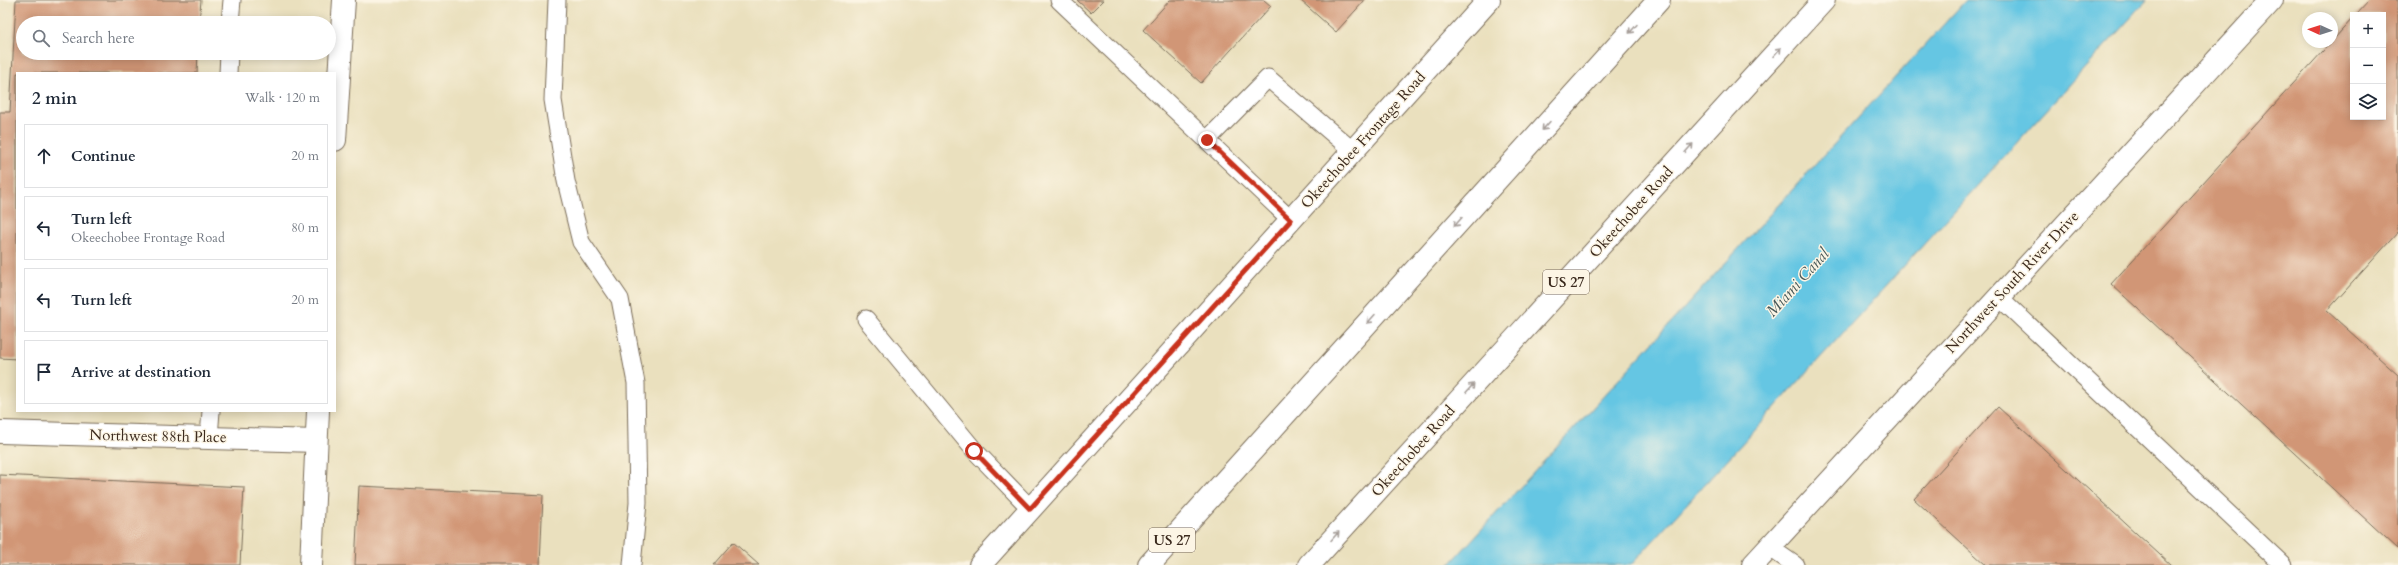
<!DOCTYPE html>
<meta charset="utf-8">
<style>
:root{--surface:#fff;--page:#f2f2f3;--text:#1f2937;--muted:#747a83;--line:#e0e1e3}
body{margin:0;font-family:Cardo,serif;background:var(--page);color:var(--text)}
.controls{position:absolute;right:12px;top:12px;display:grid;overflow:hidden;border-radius:0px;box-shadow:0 2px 10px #0003}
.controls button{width:36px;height:36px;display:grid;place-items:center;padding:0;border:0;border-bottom:1px solid var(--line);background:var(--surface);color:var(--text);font:20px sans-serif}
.compass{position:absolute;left:2302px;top:12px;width:36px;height:36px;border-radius:50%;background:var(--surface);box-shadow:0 2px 10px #0003;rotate:273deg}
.stop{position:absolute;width:12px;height:12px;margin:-9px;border:3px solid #c8321e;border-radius:50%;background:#fff}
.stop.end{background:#c8321e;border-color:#fff;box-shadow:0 1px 4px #0008}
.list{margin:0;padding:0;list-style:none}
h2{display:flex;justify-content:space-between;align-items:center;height:52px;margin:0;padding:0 16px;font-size:17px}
h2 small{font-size:13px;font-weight:400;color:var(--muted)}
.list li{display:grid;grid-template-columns:26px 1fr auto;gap:12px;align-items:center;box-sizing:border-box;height:64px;margin:0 8px 8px;padding:0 8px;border:1px solid var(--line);border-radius:0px}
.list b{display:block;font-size:15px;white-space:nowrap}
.list p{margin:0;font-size:13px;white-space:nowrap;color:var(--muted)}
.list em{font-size:13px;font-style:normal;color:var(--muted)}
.icon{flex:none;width:22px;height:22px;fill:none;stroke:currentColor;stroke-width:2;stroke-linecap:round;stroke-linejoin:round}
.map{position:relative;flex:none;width:2398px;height:565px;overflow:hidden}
.search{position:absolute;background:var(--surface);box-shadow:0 2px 10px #0003;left:16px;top:16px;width:320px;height:44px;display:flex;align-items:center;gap:10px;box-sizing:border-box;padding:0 14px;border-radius:22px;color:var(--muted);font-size:15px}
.panel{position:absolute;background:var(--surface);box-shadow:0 2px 10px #0003;left:16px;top:72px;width:320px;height:340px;border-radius:0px}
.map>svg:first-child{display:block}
.water{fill:#65c6e3;stroke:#507880}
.building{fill:#d19676}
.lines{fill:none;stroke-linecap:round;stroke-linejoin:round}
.service-casing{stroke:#786a56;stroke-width:19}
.minor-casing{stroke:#786a56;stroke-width:24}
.tertiary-casing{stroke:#786a56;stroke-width:24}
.trunk-casing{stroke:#786a56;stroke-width:24}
.service{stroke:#fff;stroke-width:17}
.minor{stroke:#fff;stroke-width:22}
.tertiary{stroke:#fff;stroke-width:22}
.trunk{stroke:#fff;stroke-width:22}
.oneway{stroke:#a79f9a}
.route{stroke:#c8321e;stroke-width:5}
.labels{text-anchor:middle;stroke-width:3;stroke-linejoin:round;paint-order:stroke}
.shield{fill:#fcf5e5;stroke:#75675a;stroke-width:1}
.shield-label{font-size:14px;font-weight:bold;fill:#3b2a1e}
.street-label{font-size:15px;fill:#3b2a1e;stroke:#fcf5e5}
.water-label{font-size:16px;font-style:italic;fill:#485959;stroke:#fcf5e5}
</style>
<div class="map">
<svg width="2398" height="565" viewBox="0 0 2398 565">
<rect width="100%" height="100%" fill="#fcf5e5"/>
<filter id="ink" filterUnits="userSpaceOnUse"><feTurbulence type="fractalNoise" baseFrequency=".025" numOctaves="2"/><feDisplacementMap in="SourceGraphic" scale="8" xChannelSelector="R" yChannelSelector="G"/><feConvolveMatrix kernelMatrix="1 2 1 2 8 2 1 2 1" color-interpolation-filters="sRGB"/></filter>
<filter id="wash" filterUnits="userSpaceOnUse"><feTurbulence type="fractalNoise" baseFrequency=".012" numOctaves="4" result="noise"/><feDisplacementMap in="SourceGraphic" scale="16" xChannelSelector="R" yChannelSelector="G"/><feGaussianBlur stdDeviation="0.9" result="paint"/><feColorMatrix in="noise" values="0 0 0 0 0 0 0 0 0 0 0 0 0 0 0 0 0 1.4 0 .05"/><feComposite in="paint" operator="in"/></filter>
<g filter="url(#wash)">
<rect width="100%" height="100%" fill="#eae0be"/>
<polygon class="water" points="1966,0 2147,0 1631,565 1449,565"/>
<g id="blocks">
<g class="building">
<polygon points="16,0 201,0 199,23 23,23 23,53 198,53 197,73 17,73 17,359 0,358 0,112 10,112"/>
<polygon points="1077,0 1104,0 1091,13"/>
<polygon points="1170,0 1264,0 1271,6 1201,83 1143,30"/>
<polygon points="1300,0 1365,0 1336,32"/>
<polygon points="2370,0 2398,0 2398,232 2327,311 2398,375 2398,549 2111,284 2353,18 2353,117 2383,117 2383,15 2356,15"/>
<polygon points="1998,407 2171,565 1986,565 1914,499"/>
<polygon points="0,475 244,487 240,565 0,565"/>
<polygon points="359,486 543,495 540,565 355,565"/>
<polygon points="733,542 759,565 713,565"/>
</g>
</g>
</g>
<g filter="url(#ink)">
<use href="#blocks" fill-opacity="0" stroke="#786a56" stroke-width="1"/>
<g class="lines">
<g class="service-casing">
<g id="service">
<polyline points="557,0 553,100 566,181 581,242 620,299 636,383 638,503 632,565"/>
<polyline points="1059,0 1291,220"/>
<polyline points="230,23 232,0"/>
<polyline points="228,73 229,53"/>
<polyline points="1207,140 1268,78 1353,151"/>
<polyline points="1998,296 2283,565"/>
<polyline points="866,319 975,451 1031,509"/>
<polyline points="209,437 211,411"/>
<polyline points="1769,547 1795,565"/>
</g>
</g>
<g class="minor-casing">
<g id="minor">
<polyline points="335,140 344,0"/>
<polyline points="0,432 316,441"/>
<polyline points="311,565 318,411"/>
</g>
</g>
<g class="tertiary-casing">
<g id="tertiary">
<polyline points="980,565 1489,0"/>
<polyline points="1753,565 2272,0"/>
</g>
</g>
<g class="trunk-casing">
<g id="trunk">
<polyline points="1149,565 1659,0"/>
<polyline points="1309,565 1824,0"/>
</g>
</g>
<use href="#service" class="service"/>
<use href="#minor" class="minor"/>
<use href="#tertiary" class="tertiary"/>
<use href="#trunk" class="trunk"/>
</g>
<defs><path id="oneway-shaft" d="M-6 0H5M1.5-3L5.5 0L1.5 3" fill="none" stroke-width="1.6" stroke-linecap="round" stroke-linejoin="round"/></defs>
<g class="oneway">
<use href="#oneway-shaft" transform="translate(1633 29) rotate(132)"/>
<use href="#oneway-shaft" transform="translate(1777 52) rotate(-48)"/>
<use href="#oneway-shaft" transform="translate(1546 126) rotate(132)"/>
<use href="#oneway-shaft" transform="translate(1689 148) rotate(-48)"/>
<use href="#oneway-shaft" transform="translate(1458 222) rotate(132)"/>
<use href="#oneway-shaft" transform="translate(1371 319) rotate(132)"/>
<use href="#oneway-shaft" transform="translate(1470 388) rotate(-48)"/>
<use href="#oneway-shaft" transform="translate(1335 536) rotate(-48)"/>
</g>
</g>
<g class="lines" filter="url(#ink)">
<polyline class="route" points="974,451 1030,509 1291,220 1207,140"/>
</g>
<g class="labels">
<g class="shield">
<rect x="1543" y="270" width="46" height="24" rx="3"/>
<rect x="1149" y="528" width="46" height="24" rx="3"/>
</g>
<g class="shield-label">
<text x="1566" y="287">US 27</text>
<text x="1172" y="545">US 27</text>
</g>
<g class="street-label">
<text transform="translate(1363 140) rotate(-48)" y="5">Okeechobee Frontage Road</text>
<text transform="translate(1631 212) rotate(-48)" y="5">Okeechobee Road</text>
<text transform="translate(2012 282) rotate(-47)" y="5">Northwest South River Drive</text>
<text transform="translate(158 436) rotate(1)" y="5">Northwest 88th Place</text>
<text transform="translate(1413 451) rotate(-48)" y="5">Okeechobee Road</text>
</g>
<g class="water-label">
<text transform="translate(1797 282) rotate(-48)" y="6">Miami Canal</text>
</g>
</g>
</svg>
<div class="controls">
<button>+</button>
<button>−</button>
<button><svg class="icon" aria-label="layers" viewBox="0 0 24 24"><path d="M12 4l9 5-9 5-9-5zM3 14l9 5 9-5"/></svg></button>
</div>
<svg class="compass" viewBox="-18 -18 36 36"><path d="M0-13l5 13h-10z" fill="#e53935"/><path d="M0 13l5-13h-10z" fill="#747a83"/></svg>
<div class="stop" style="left:974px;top:451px"></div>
<div class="stop end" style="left:1207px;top:140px"></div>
<div class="search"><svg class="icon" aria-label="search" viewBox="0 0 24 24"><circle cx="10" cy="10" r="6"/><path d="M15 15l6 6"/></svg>Search here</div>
<section class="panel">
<h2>2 min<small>Walk · 120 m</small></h2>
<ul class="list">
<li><svg class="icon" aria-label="ahead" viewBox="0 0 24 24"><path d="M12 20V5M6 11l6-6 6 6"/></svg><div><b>Continue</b></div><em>20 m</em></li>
<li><svg class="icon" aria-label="left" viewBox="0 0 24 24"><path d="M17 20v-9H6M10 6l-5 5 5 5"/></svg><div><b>Turn left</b><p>Okeechobee Frontage Road</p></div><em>80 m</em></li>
<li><svg class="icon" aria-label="left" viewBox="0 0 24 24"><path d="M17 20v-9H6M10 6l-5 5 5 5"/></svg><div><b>Turn left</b></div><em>20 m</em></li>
<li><svg class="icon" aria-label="arrive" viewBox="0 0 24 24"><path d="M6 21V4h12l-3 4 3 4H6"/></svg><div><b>Arrive at destination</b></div></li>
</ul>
</section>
</div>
